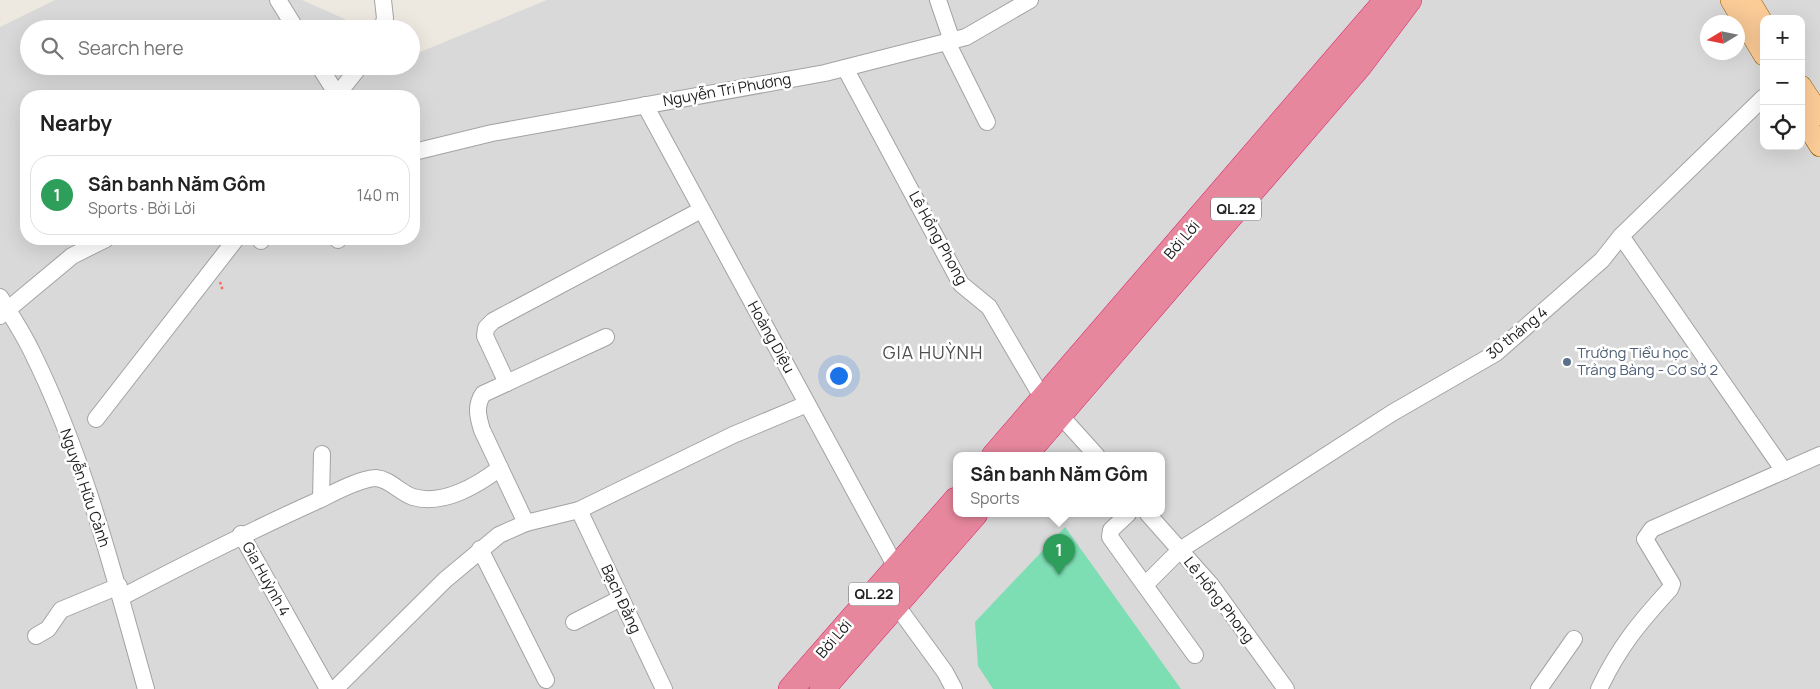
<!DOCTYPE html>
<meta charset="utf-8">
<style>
:root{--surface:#fff;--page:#f2f2f2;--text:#222;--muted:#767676;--line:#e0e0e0;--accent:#c70009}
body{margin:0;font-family:Manrope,sans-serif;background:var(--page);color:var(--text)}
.controls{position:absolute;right:15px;top:15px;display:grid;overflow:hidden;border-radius:10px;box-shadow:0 5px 20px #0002}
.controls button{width:45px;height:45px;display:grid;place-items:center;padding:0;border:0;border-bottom:1px solid var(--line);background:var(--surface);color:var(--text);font:25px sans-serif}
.compass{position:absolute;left:1700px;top:15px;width:45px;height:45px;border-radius:50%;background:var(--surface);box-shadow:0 5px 20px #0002;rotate:260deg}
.you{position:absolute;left:838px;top:375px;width:18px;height:18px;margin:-12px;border:4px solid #fff;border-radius:50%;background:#1a73e8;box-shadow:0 0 0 8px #1a73e833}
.badge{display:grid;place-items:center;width:32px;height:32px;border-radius:50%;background:var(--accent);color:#fff;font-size:16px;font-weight:700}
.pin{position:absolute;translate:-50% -41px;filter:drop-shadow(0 1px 2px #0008)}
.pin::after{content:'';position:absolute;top:26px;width:18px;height:15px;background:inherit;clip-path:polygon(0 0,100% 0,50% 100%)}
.popup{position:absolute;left:953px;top:452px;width:212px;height:65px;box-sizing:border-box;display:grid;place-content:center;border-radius:10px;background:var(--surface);filter:drop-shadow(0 1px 4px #0005);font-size:16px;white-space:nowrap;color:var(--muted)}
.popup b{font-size:19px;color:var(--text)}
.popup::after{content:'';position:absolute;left:50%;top:100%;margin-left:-10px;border:10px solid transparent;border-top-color:var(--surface)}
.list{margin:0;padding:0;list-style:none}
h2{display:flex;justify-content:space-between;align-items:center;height:65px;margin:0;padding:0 20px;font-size:21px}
h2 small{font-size:16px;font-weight:400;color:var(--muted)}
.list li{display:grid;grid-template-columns:32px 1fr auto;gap:15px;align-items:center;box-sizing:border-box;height:80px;margin:0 10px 10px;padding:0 10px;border:1px solid var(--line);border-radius:20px}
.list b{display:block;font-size:19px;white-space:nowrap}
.list p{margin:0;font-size:16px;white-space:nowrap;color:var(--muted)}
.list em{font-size:16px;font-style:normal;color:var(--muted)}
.icon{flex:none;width:28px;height:28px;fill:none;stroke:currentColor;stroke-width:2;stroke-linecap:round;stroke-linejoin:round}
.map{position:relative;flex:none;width:1820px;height:689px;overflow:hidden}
.search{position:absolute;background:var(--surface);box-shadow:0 5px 20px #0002;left:20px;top:20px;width:400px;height:55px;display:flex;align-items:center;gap:12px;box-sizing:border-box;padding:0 18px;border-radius:28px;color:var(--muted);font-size:19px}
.panel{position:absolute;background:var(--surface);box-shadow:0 5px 20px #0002;left:20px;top:90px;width:400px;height:155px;border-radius:20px}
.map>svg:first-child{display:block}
.residential{fill:#dad9d9;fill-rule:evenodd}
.pitch{fill:#7ddeb4}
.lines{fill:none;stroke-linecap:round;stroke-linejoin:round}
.minor-casing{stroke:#a3a3a3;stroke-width:18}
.major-casing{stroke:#935c00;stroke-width:22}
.highway-casing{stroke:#d82269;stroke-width:26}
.path{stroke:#fb6d65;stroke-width:2.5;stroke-dasharray:2.5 2.5;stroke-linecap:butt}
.minor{stroke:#fff;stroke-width:16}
.major{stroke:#fccc97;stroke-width:21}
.highway{stroke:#e7879d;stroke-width:25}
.service-dot{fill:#5c6f8a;stroke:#fff;stroke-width:2}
.labels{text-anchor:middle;stroke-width:5;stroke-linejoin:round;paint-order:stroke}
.shield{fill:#fff;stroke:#606060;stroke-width:1}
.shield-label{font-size:14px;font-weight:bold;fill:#1c1c1c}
.street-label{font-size:15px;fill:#1c1c1c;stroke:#fff}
.service-label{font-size:15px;fill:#4e5e75;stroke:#fff;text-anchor:start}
.quarter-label{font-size:18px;letter-spacing:1px;fill:#4f4f4f;stroke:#fff}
</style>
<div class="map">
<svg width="1820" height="689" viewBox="0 0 1820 689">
<rect width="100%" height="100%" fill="#ede9e1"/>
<path class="residential" d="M55,0H302L367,29H29V66H411V48L420,52L547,0H1820V689H0V27ZM1764,19H1801V146H1764ZM1708,22H1738V52H1708ZM26,96H414V239H26ZM956,456H1162V514H956Z"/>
<polygon class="pitch" points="1065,527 1181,689 993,689 978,666 975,622"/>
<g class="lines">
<g class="minor-casing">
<g id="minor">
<polyline points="278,0 296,29"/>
<polyline points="938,0 952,41"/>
<polyline points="382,29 385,18 383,0"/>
<polyline points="947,42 987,122"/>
<polyline points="319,66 338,96"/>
<polyline points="845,68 961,284 989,307 1043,399"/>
<polyline points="337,95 360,66"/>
<polyline points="645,105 897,569"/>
<polyline points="414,152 492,133 825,73 966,37 1030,0"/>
<polyline points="1621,236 1784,471"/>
<polyline points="261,239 261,241"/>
<polyline points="337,239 338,240"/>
<path d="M0,297C11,315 23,333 32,352C85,459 114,575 146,689"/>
<polyline points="0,316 72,256 106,239"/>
<polyline points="507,383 485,336 486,328 493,321 701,210"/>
<polyline points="1060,415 1097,456"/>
<polyline points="96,419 236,239"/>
<polyline points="321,499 322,454"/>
<polyline points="579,510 664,689"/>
<polyline points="1128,514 1111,530 1110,537 1195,655"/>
<polyline points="1148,514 1211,585 1286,689"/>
<path d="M526,523L482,430C478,417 475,406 483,394L606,337"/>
<polyline points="241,534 328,689"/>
<polyline points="480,549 546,680"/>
<polyline points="1145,585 1180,550 1392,413 1496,353 1602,260 1621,236 1764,97"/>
<path d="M122,597C187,563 252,530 319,500C333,493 361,478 376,478C390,479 400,493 413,497C443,506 478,485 500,468"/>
<polyline points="897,606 945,672 954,689"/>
<polyline points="574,622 621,598"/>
<polyline points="36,636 48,629 61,610 119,586"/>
<polyline points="335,689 445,580 499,535 526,523 579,510 733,435 807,404"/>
<polyline points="1539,689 1574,639"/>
<path d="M1599,689C1619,647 1639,623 1670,589L1672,584L1645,539L1652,529L1820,455"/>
</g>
</g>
<g class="major-casing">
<g id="major">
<polyline points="1731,0 1764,55"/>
<polyline points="1749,0 1764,25"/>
<polyline points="1801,86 1820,115"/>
<polyline points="1801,116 1820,146"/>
</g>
</g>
<g class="highway-casing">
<g id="highway">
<polyline points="994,456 1387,0"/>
<polyline points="1024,456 1360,65 1409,0"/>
<polyline points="791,689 956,500"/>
<polyline points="822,689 975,514"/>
</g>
</g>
<polyline class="path" points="220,282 223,291"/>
<use href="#minor" class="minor"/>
<use href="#major" class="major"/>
<use href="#highway" class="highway"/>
</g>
<circle class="service-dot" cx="1567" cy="362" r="5"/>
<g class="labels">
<g class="shield">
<rect x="1211" y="197.5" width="50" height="23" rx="4"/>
<rect x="849" y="582.5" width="50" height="23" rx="4"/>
</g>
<g class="shield-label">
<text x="1236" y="214">QL.22</text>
<text x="874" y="599">QL.22</text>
</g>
<g class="street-label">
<text transform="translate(727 90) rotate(-10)" y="5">Nguyễn Tri Phương</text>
<text transform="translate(938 238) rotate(61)" y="5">Lê Hồng Phong</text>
<text transform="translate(1182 240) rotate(-49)" y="5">Bời Lời</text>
<text transform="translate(1517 333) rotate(-39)" y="5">30 tháng 4</text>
<text transform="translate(771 337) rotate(61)" y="5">Hoàng Diệu</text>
<text transform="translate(85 488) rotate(71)" y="5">Nguyễn Hữu Cảnh</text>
<text transform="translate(266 579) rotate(61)" y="5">Gia Huỳnh 4</text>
<text transform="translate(621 599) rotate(65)" y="5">Bạch Đằng</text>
<text transform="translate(1219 600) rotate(52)" y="5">Lê Hồng Phong</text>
<text transform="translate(834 639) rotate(-49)" y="5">Bời Lời</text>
</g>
<g class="service-label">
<text x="1577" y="358">Trường Tiểu học<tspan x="1577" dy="17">Trảng Bàng - Cơ sở 2</tspan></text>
</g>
<g class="quarter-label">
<text x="933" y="359">GIA HUỲNH</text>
</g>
</g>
</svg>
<div class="controls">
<button>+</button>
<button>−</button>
<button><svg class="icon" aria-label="locate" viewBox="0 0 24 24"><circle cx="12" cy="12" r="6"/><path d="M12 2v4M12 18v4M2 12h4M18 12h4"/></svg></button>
</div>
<svg class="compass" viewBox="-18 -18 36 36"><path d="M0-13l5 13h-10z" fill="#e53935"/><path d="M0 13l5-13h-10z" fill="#767676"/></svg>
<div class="you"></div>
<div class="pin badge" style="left:1059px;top:575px;background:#2e9e5b">1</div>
<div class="popup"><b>Sân banh Năm Gôm</b>Sports</div>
<div class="search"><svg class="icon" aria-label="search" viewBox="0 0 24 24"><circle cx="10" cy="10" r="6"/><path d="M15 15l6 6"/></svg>Search here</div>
<section class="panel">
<h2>Nearby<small></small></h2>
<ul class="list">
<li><span class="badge" style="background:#2e9e5b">1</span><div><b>Sân banh Năm Gôm</b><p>Sports · Bời Lời</p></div><em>140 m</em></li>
</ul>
</section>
</div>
